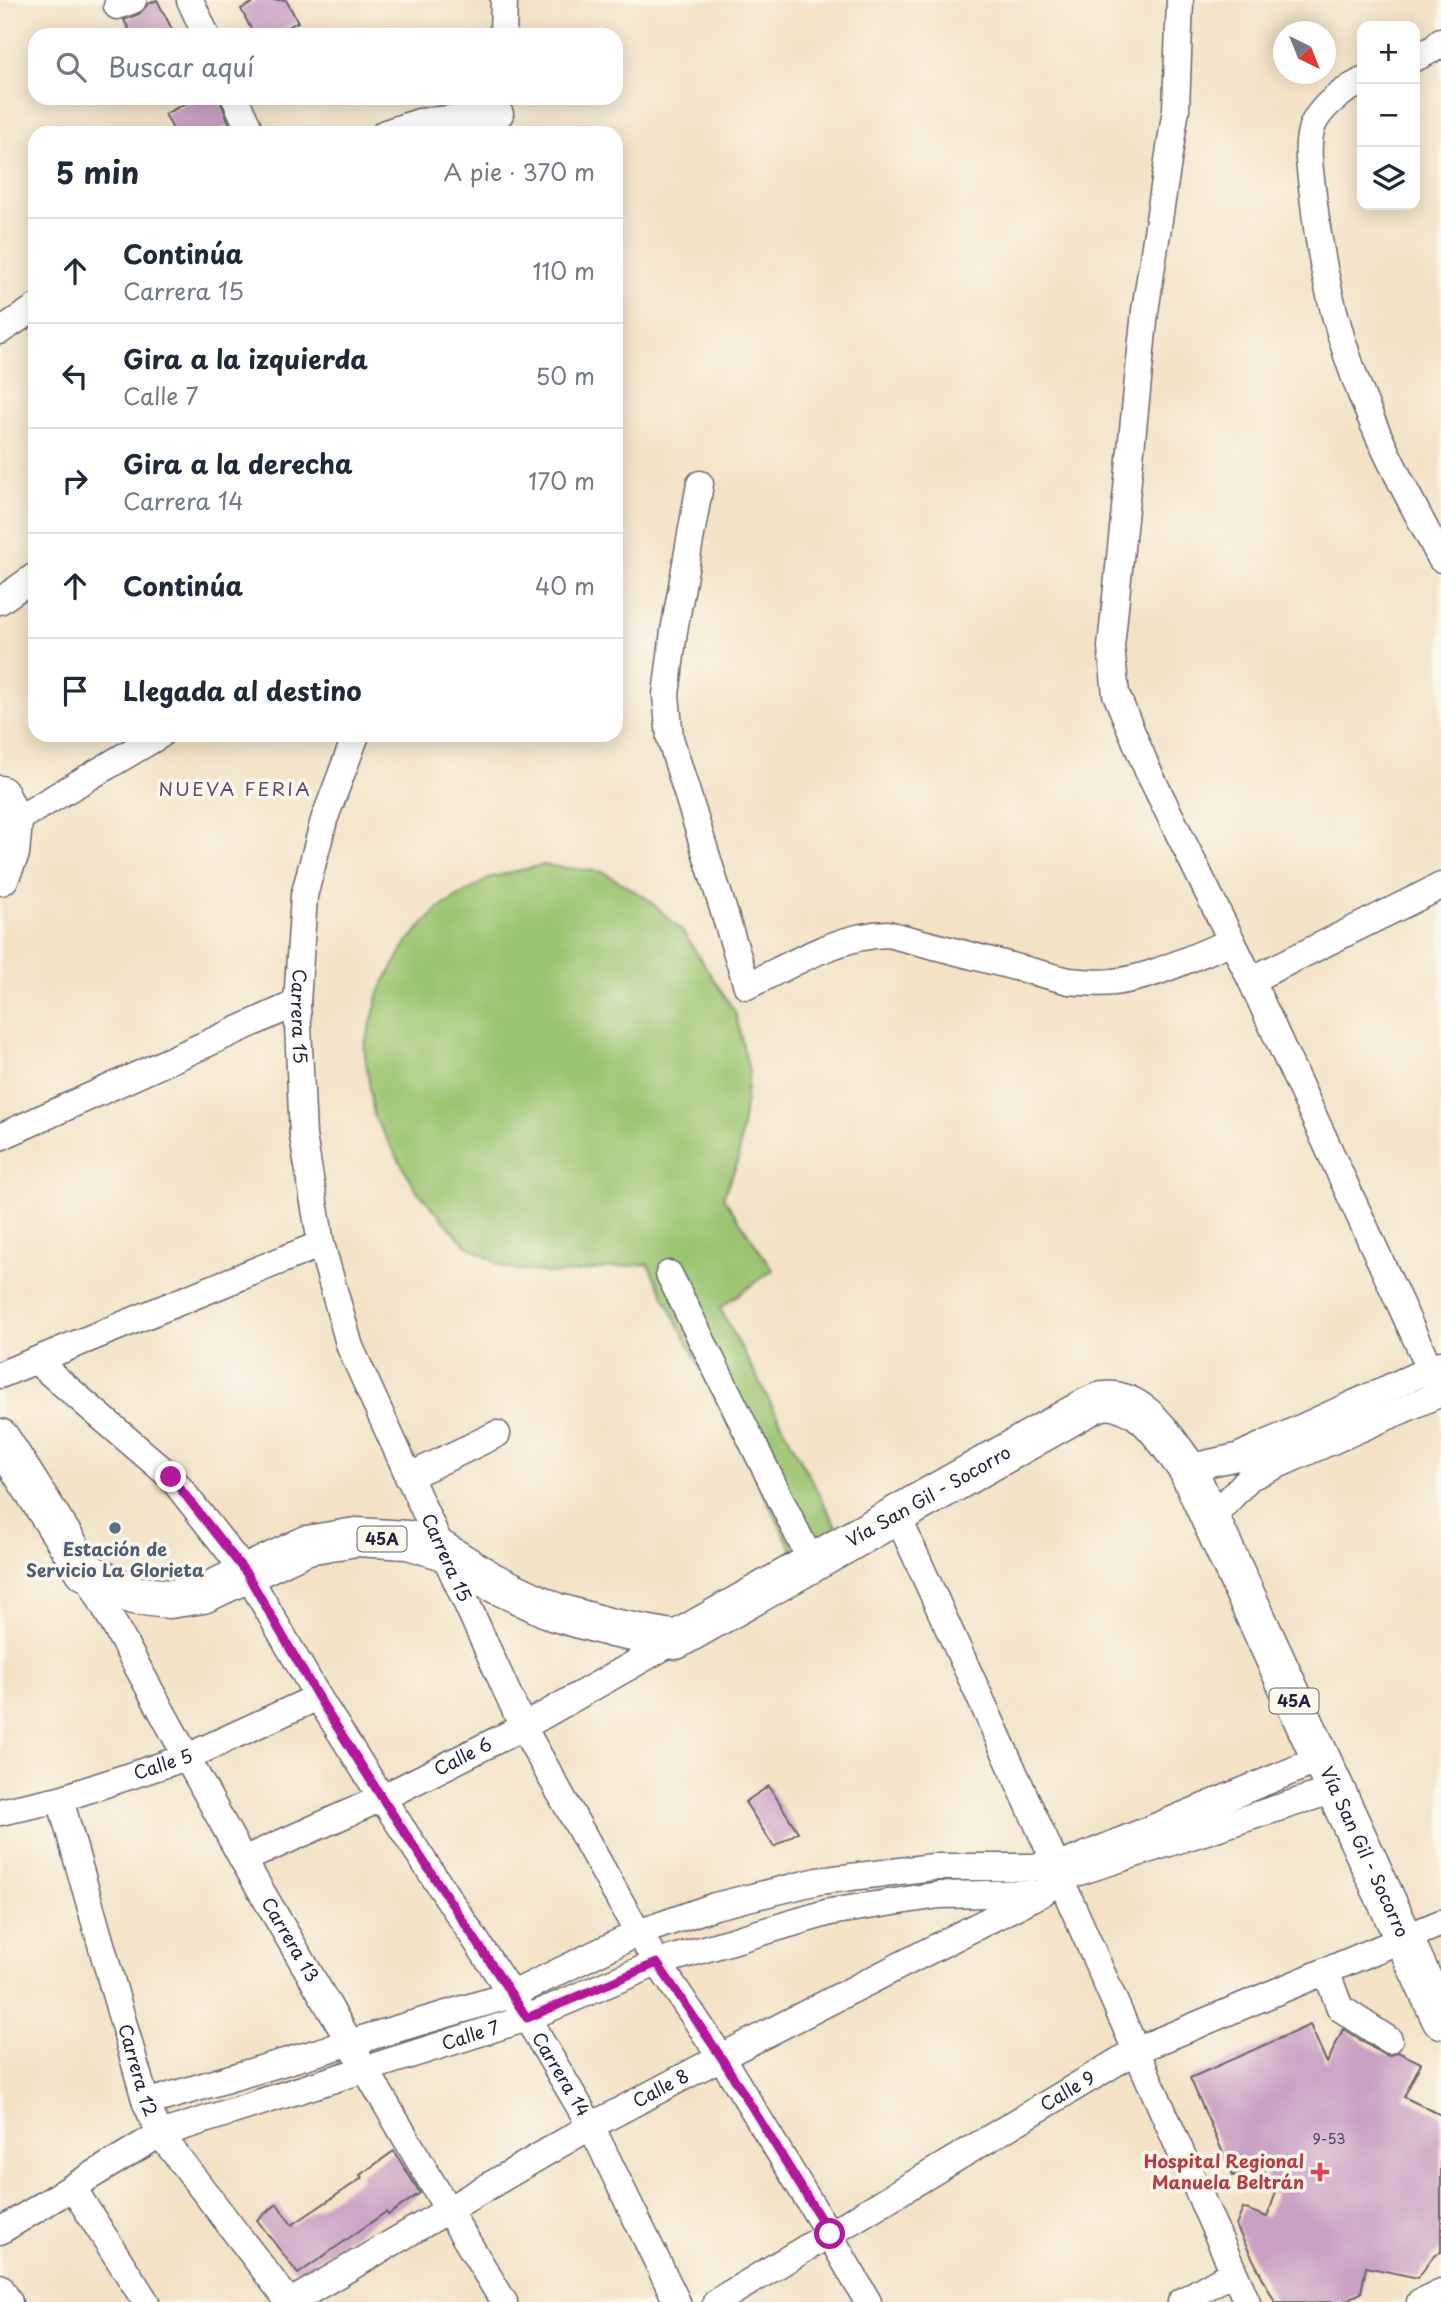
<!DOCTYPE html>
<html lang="es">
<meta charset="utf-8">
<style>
:root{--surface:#fff;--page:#f2f2f3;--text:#1f2937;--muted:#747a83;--line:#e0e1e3}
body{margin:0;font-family:"Playpen Sans",sans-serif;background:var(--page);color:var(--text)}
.controls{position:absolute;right:21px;top:21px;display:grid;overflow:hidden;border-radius:14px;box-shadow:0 4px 18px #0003}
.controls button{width:63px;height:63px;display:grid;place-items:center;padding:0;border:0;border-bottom:2px solid var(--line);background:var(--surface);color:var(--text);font:35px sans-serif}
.compass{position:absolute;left:1273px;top:21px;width:63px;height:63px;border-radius:50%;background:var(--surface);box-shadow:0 4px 18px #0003;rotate:137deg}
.stop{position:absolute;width:21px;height:21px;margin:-16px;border:5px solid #b5179e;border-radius:50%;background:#fff}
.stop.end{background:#b5179e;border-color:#fff;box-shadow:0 2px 7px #0008}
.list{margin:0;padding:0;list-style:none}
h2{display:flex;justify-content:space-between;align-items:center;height:91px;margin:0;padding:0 28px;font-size:30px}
h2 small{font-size:23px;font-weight:400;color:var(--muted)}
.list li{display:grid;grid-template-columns:46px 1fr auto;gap:21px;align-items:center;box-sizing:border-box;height:105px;padding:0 28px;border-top:2px solid var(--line)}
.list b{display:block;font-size:26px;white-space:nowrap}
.list p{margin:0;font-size:23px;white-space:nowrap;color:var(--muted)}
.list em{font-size:23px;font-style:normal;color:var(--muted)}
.icon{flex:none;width:38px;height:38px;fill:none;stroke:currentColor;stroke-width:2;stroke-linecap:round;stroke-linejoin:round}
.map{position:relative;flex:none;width:1441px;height:2302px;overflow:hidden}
.search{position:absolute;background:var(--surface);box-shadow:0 4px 18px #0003;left:28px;top:28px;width:595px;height:77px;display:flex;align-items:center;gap:18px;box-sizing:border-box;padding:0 24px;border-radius:21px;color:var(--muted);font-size:26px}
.panel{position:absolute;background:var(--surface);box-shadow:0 4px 18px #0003;left:28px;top:126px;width:595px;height:616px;border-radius:21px}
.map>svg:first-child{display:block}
.green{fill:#9bc46f;stroke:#5e7355;stroke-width:2}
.building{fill:#caa0c3}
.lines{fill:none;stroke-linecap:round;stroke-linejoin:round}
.minor-casing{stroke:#6b656c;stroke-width:29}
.highway-casing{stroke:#6b656c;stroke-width:41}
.minor{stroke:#fff;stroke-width:26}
.highway{stroke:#fff;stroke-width:38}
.route{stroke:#b5179e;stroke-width:9}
.service-dot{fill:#5c6f8a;stroke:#fbf7ec;stroke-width:2.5}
.health-dot{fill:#e0444e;stroke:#fbf7ec;stroke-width:2.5}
.labels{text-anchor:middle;stroke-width:7;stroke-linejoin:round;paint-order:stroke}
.number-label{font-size:14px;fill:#4c425d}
.shield{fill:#fbf7ec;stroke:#636270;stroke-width:2}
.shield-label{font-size:16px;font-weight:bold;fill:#22223b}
.street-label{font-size:18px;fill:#22223b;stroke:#fbf7ec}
.service-label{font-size:18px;font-weight:bold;fill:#4e5e75;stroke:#fbf7ec}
.health-label{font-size:18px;font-weight:bold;fill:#be3a42;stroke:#fbf7ec;text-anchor:end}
.neighbourhood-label{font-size:19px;letter-spacing:2px;fill:#5d4e6b;stroke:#fbf7ec}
</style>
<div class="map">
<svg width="1441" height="2302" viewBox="0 0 1441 2302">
<rect width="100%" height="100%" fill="#fbf7ec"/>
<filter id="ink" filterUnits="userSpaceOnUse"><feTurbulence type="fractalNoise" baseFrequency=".0143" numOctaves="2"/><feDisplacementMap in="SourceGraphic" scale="14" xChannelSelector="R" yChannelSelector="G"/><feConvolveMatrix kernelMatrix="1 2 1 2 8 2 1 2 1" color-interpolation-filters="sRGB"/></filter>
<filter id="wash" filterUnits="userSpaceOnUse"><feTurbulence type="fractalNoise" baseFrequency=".00686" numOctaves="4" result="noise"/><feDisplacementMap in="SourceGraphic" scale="28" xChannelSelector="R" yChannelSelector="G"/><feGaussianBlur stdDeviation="1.57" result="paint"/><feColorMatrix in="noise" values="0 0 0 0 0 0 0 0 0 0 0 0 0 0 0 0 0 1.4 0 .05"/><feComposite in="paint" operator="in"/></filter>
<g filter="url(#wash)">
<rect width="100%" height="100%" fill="#f3e2c6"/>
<polygon class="green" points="542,865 603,872 648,899 683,932 735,1012 749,1071 738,1161 723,1197 773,1270 720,1308 837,1528 795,1556 648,1264 555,1274 505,1268 465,1244 417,1191 374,1117 364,1048 380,990 407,942 439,908 492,877"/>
<g id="blocks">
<g class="building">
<polygon points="157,0 175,35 132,35 124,20 139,14 148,4"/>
<polygon points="258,0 286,0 298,22 271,35 254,35 241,9"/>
<polygon points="196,98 219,98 230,125 216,133 175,133 165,114"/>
<polygon points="769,1786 798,1832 774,1847 745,1802"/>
<polygon points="1310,2025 1327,2063 1343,2029 1381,2053 1389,2056 1398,2052 1421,2063 1404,2097 1441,2115 1441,2252 1434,2255 1418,2278 1366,2267 1361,2293 1343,2302 1275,2302 1236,2226 1243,2208 1267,2217 1275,2195 1261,2164 1233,2176 1190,2078"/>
<polygon points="394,2151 420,2193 388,2215 386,2212 298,2274 257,2220 277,2204 292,2225 362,2178 360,2175"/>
</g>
</g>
</g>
<g filter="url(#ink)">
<use href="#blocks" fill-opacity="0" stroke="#6b656c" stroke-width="2"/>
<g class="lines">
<g class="minor-casing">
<g id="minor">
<polyline points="190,0 206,35"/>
<polyline points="1180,0 1176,109 1145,311 1111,647 1116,694 1148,771 1251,980 1441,1393"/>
<polyline points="117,6 133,0"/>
<polyline points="503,35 504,0"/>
<polyline points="1415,58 1435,48 1441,41"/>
<path d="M1362,81C1343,91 1320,106 1312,127C1305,148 1311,174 1313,196C1321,272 1340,346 1370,416C1390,465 1417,512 1441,559"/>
<polyline points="235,98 251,133"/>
<polyline points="385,133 419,122 500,114"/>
<polyline points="0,331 35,308"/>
<path d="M700,484L674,631L666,695L670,738L747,986C791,965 838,935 888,934L1069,981C1084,982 1098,984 1113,982C1153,978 1193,956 1231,942"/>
<polyline points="0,601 35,576"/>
<path id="s1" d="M356,735L324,820L304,896L297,1003L303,1136L321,1244L350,1347L523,1727L638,1933L721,2057L829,2234L868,2302"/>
<polyline points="13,822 160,735"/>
<polyline points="1251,980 1441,886"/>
<polyline points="0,1137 297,1003"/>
<polyline points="669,1274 812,1563"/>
<path id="s2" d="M36,1361L171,1477L247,1574L318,1697L382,1798L527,2018L591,2126L677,2302"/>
<polyline points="0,1375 321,1244"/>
<polyline points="1187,1468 1237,1457 1441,1364"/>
<polyline points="408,1477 497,1434"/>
<polyline points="897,1515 1057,1867 1060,1878 1247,2302"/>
<polyline points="1211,1519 1250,1477 1441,1393"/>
<path id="s3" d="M85,1571L243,1860L448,2210L504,2302"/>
<path id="s4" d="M60,1799L146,2103L160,2134L289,2302"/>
<path id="s5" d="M0,1812L60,1799L187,1757L318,1697"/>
<path id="s6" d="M243,1860L382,1798L523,1727L676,1640"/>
<polyline points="1326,1971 1340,2008 1389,2040"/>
<polyline points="146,2103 511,1995 638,1933 715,1906 818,1881 933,1867 1057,1867 1321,1759"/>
<polyline points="73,2188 146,2302"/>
<path id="s7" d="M0,2231L160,2134L527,2018L657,1963L830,1912L939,1895L1033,1893"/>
<polyline points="0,2287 9,2302"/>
<path id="s8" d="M291,2302L591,2126L721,2057L1042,1893L1060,1878L1334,1790"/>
<path id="s9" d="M716,2302L1137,2050L1441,1923"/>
<polyline points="1181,2302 1233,2272"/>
<polyline points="1420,2302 1441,2292"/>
</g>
</g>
<g class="highway-casing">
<g id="highway">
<polyline points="0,795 13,822 10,853 0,876"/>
<path id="s10" d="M0,1438L85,1571L133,1595L169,1599L203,1594L307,1545L356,1537L408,1540L441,1550L492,1582L555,1612L612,1628L676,1640L1082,1410C1088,1407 1096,1402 1103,1401C1142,1396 1167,1442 1187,1468L1441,2019"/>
</g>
</g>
<use href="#minor" class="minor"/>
<use href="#highway" class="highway"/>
</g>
</g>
<g class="lines" filter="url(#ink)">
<polyline class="route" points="171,1477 247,1574 318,1697 382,1798 527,2018 657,1963 721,2057 830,2234"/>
</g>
<circle class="service-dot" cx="115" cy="1528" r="7"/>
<path class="health-dot" d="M1316.5 2161.5h7v7h7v7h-7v7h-7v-7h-7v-7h7z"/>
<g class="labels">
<g class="number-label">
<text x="1329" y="2144">9-53</text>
</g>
<g class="shield">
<rect x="357.5" y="1526.5" width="49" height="25" rx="5"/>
<rect x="1269.5" y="1688.5" width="49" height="25" rx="5"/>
</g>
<g class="shield-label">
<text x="382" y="1545">45A</text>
<text x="1294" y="1707">45A</text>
</g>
<g class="street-label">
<text dy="6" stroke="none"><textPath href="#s1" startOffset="290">Carrera 15</textPath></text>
<text dy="6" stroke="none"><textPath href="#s10" startOffset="1078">Vía San Gil - Socorro</textPath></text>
<text dy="6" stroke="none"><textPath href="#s1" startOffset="858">Carrera 15</textPath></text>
<text dy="6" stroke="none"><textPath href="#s6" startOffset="243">Calle 6</textPath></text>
<text dy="6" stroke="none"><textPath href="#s5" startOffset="170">Calle 5</textPath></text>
<text dy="6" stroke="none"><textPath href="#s10" startOffset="1813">Vía San Gil - Socorro</textPath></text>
<text dy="6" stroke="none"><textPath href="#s3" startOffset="422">Carrera 13</textPath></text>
<text dy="6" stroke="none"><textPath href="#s7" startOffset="513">Calle 7</textPath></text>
<text dy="6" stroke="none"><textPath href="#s4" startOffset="282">Carrera 12</textPath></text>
<text dy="6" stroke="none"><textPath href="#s2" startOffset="892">Carrera 14</textPath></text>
<text dy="6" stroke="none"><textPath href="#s8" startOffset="427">Calle 8</textPath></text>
<text dy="6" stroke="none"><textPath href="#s9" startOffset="410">Calle 9</textPath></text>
</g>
<g class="service-label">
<text x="115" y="1556">Estación de<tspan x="115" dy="21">Servicio La Glorieta</tspan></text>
</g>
<g class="health-label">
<text x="1304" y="2168">Hospital Regional<tspan x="1304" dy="21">Manuela Beltrán</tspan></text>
</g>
<g class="neighbourhood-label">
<text x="235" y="796">NUEVA FERIA</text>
</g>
</g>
</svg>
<div class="controls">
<button>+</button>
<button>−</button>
<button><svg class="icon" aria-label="layers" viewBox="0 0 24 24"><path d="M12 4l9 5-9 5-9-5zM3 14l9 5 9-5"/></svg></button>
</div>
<svg class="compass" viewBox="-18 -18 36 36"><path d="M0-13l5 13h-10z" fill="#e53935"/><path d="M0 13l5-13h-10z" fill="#747a83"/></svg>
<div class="stop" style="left:830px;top:2234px"></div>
<div class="stop end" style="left:171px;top:1477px"></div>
<div class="search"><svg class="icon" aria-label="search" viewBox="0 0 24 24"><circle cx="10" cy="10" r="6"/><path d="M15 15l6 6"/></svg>Buscar aquí</div>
<section class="panel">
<h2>5 min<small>A pie · 370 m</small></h2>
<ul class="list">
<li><svg class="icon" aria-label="ahead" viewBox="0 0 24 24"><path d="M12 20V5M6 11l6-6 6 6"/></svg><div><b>Continúa</b><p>Carrera 15</p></div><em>110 m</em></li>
<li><svg class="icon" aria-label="left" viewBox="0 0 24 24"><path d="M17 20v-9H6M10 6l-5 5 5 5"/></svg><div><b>Gira a la izquierda</b><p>Calle 7</p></div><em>50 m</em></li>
<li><svg class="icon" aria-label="right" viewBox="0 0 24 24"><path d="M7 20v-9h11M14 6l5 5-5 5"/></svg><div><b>Gira a la derecha</b><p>Carrera 14</p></div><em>170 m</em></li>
<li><svg class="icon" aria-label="ahead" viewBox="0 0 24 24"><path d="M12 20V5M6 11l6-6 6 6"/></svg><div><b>Continúa</b></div><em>40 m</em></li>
<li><svg class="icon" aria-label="arrive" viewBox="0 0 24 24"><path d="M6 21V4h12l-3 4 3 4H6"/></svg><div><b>Llegada al destino</b></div></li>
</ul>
</section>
</div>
